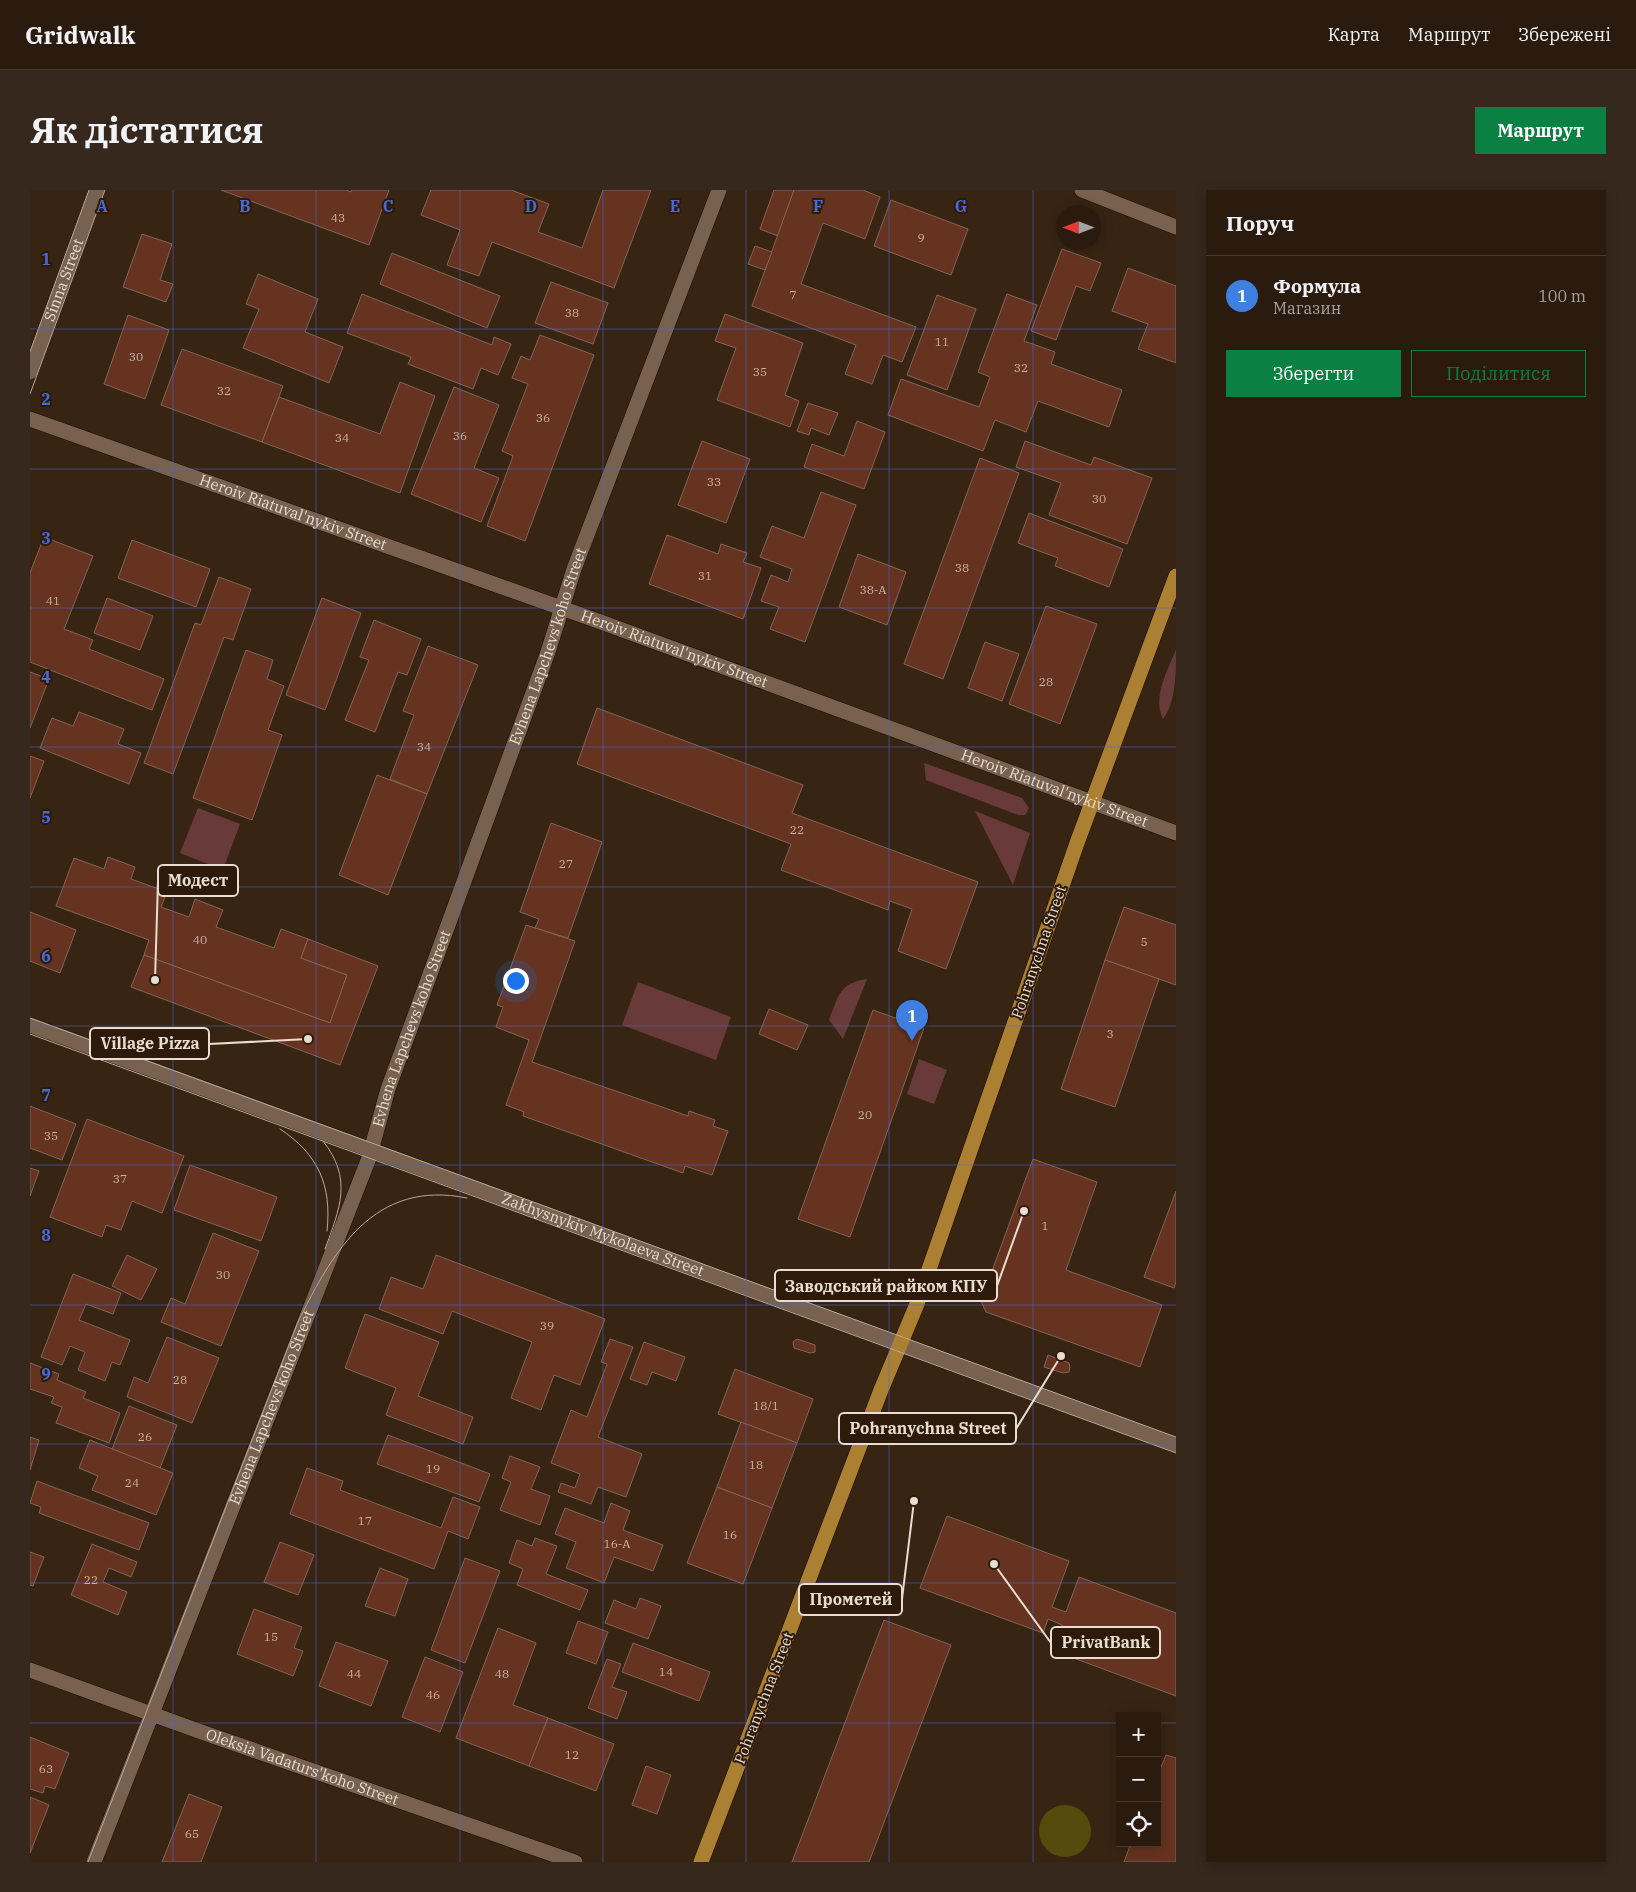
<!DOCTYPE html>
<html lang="uk">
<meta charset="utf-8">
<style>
:root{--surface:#2a1b0e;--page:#36281c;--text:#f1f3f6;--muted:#a5a19e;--line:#46392e;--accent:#0b8043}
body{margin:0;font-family:"IBM Plex Serif",serif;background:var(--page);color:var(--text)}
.controls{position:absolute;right:15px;bottom:15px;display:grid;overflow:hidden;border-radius:0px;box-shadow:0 2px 12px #0003}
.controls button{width:45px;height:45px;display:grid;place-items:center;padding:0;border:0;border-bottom:1px solid var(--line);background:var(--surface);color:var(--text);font:25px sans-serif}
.compass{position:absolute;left:1026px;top:15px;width:45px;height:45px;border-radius:50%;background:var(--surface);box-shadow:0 2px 12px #0003;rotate:270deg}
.you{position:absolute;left:485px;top:790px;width:18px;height:18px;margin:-12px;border:4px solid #fff;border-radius:50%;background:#1a73e8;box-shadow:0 0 0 8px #1a73e833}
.badge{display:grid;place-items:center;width:32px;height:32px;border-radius:50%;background:var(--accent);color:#fff;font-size:16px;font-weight:700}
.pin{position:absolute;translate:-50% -41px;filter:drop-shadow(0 1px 2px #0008)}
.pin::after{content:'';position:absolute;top:26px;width:18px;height:15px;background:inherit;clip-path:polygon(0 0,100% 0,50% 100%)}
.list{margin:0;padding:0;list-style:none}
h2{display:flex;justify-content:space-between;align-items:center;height:65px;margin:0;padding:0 20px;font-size:21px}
h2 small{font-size:16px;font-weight:400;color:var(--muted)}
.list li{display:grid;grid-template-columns:32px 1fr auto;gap:15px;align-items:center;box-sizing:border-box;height:80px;padding:0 20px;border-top:1px solid var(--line)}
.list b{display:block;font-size:19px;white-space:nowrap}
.list p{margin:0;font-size:16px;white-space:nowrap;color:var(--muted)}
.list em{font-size:16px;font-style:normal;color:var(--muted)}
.actions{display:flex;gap:10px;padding:15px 20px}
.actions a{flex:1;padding:11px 0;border:1px solid var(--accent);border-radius:0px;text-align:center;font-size:18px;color:var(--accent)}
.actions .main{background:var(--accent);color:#fff}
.icon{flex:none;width:28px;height:28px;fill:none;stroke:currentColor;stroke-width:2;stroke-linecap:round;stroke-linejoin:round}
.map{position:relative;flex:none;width:1146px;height:1672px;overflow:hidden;border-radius:0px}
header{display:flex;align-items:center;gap:30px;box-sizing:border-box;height:70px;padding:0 25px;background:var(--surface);border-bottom:1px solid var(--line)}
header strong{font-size:24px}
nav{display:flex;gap:28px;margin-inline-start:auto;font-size:18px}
.intro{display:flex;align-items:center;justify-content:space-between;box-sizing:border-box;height:120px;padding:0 30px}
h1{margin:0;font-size:35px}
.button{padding:12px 22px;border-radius:0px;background:var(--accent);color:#fff;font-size:18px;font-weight:700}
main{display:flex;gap:30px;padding:0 30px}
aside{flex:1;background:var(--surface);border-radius:0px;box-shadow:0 2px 12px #0003}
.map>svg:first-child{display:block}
.green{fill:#683b3a}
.water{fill:#554b0c}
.building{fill:#65331f;stroke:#81655a}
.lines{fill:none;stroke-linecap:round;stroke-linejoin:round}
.minor-casing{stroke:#1e0d01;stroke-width:16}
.major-casing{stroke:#1e0d01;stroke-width:16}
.minor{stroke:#78614f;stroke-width:15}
.major{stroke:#ab8033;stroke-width:15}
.tram{stroke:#b7a89b;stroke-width:1}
.grid{fill:none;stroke:#466ad7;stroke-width:1;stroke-opacity:0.55}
.labels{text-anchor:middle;stroke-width:4;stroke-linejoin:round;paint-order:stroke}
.number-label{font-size:12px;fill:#c8b2a4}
.street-label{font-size:15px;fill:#e9dcd1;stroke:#2d1a0a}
.grid-label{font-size:16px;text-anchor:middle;font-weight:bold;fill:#466ad7;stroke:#2d1a0a;stroke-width:4;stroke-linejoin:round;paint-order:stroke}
.leader{fill:none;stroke:#e9dcd1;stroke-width:2}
.callout-dot{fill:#e9dcd1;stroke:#2d1a0a;stroke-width:2}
.callout{fill:#2d1a0a;stroke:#e9dcd1;stroke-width:2}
.callout-label{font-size:16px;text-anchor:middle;font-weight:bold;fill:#e9dcd1}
</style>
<header>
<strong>Gridwalk</strong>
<nav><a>Карта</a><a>Маршрут</a><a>Збережені</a></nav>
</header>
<div class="intro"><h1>Як дістатися</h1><a class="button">Маршрут</a></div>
<main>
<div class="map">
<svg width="1146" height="1672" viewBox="0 0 1146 1672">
<rect width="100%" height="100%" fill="#382413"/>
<g class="green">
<path d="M1146,459C1146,481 1146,514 1133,529C1122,506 1138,481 1146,459Z"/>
<polygon points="894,573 992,608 999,618 995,625 988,625 896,590"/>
<polygon points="168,618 210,634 193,680 150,663"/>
<polygon points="945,621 1000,643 983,695"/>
<path d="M837,789L813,849L799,830C808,807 809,793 837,789Z"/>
<polygon points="608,792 701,827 686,870 592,835"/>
<polygon points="889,869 917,880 904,914 877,904"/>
</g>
<circle class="water" cx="1035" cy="1641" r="26"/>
<g class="building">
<polygon points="191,0 316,0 321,2 322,0 359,0 339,55"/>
<polygon points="401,0 481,0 519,14 508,42 552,58 573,0 621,0 584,98 462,52 449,86 417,75 430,40 391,25"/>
<polygon points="744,0 764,0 748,46 730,39"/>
<polygon points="764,0 833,0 850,7 835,49 793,33 771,94 886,137 872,172 853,165 842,194 815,184 826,155 722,116"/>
<polygon points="861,10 938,39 921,85 844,56"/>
<polygon points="112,44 142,54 130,90 143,94 136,112 93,97"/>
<polygon points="725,56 742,62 735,80 718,74"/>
<polygon points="1032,59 1071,73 1060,101 1046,96 1026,150 1001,141"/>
<polygon points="362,63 470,106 457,138 350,94"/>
<polygon points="1098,78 1146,96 1146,173 1108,159 1118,134 1082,121"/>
<polygon points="228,84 288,109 275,142 313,157 299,193 213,158 229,119 216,114"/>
<polygon points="521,92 578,113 563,154 505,133"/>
<polygon points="332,104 462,155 464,147 481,154 468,185 451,178 443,199 378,174 381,167 317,143"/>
<polygon points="977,104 1007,115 994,151 1025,162 1021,174 1092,200 1079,237 1008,211 996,242 965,230 953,261 858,225 871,189 949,217 960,187 948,182"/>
<polygon points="907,105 946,119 917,200 877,185"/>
<polygon points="695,124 773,153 755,205 769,211 760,237 687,210 706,158 685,151"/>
<polygon points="98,125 139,140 115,209 74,194"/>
<polygon points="510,145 564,165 495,351 457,336 483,266 472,261 498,194 482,188 491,166 500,170"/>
<polygon points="152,159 253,196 232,252 131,215"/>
<polygon points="370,192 405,206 370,303 232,252 249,207 350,244"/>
<polygon points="424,197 469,215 444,278 469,288 451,332 381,304"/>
<polygon points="778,213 808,223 799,245 781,238 779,245 767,241"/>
<polygon points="827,231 855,242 834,299 774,277 782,254 814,266"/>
<polygon points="672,251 720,269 696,333 648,315"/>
<polygon points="995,251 1061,275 1064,267 1122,288 1097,354 1019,325 1031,293 986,277"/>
<polygon points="950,268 989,283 913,489 874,474"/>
<polygon points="791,302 826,315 775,452 740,439 749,417 731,411 741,385 758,392 762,379 730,367 742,336 774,348"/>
<polygon points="999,323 1093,359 1079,397 1025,376 1028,368 988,353"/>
<polygon points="637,345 688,364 691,354 717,363 713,372 731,378 713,429 619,394"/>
<polygon points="14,347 63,366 34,439 63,450 59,459 134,489 122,520 0,472 0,383"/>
<polygon points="102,350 180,379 166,417 88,388"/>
<polygon points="828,364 876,382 857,435 809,417"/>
<polygon points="189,387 221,399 203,450 194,447 143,584 114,573 165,433 171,435"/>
<polygon points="77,408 123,426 110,460 64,443"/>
<polygon points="292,408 331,423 295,520 256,505"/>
<polygon points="1016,416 1067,434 1030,534 979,514"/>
<polygon points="344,430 391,449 377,485 368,482 345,542 315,530 339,470 330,467"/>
<polygon points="955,452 989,464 972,511 938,498"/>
<polygon points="398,456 448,475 397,604 360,589 384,525 373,521"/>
<polygon points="216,460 243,470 237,489 254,496 238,540 252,545 222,630 163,608"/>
<polygon points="0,482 19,489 0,538"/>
<polygon points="567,518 773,595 762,623 948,692 916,779 868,761 882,719 860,711 858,720 751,680 761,654 547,574"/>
<polygon points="49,522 94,539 88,554 111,563 99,594 10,558 22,528 43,536"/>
<polygon points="0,566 14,571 0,608"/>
<polygon points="347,585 397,604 358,705 309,685"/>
<polygon points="521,633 572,652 538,748 505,738 509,729 490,722"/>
<polygon points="78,667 105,677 101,689 137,702 131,717 159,727 165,709 193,720 186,737 244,758 251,739 278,749 271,768 317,785 300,833 114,765 119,750 26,716 44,668 74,679"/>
<polygon points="1094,717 1146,735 1146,795 1075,770"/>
<polygon points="0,722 46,740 30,783 0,771"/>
<polygon points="496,735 545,751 502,872 658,926 659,921 685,930 683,936 698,941 682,985 655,976 653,983 493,926 494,922 476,915 499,850 466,837 473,817 467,815"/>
<polygon points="278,749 348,776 310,875 101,797 114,765 300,833 317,785 271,768"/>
<polygon points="1075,770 1129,789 1085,917 1031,899"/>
<polygon points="739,819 778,835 767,860 729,844"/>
<polygon points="843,820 894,838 820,1047 768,1029"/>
<polygon points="0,916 46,934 32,970 0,958"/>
<polygon points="57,929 154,966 132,1023 102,1011 91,1040 76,1035 72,1047 20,1027"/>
<polygon points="1003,969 1067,992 1036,1080 1132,1115 1110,1177 956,1122 951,1111"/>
<polygon points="160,975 247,1007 231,1051 144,1020"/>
<polygon points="0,978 9,981 0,1006"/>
<polygon points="1146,1001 1146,1092 1144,1098 1114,1087"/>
<polygon points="183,1043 229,1061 191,1156 131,1132 141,1108 155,1114"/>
<polygon points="97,1065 127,1079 111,1110 82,1096"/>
<polygon points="406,1065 575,1129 550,1195 524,1185 511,1220 481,1208 502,1152 422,1121 413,1144 349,1119 361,1087 393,1099"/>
<polygon points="43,1084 91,1103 83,1124 56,1114 49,1130 100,1150 90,1175 82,1172 75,1191 48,1180 55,1162 40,1156 32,1175 11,1167"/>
<polygon points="335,1124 409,1152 388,1206 443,1227 433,1254 356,1225 366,1198 315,1178"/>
<polygon points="137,1147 189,1168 162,1233 97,1207 104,1187 118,1193"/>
<polygon points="580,1149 603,1157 568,1247 612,1264 596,1307 568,1297 561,1314 528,1302 531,1293 545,1298 550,1284 521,1273 541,1220 557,1227 577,1174 571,1172"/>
<polygon points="767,1149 785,1155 785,1162 780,1163 764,1158 763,1152"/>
<polygon points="614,1152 655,1167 646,1191 622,1182 617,1195 600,1189"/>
<polygon points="1018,1165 1039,1173 1040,1177 1039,1182 1033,1183 1014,1177"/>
<polygon points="0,1173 29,1184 27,1190 56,1202 53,1208 90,1223 79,1253 26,1233 32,1217 21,1213 24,1207 0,1199"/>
<polygon points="705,1179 783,1209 767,1253 688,1224"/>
<polygon points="99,1216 147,1235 130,1278 82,1259"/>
<polygon points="711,1232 767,1253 742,1318 687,1297"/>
<polygon points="358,1245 460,1284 449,1312 347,1274"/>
<polygon points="0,1247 9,1250 0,1280"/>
<polygon points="60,1250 143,1283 126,1325 62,1300 68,1286 49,1278"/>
<polygon points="480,1266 510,1277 501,1299 520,1306 510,1335 470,1320 481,1292 472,1288"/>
<polygon points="277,1278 313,1291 310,1300 411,1338 423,1307 450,1317 438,1349 418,1341 404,1379 260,1324"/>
<polygon points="7,1291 119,1333 109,1360 9,1323 11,1317 0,1313"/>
<polygon points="687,1297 742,1318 713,1394 657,1373"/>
<polygon points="581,1313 600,1321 593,1340 633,1355 623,1381 584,1367 574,1393 536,1378 546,1352 525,1344 535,1318 574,1333"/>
<polygon points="917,1326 1039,1371 1022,1417 1036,1422 1049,1387 1146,1423 1146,1506 1022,1460 1032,1435 1018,1429 1013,1443 890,1398"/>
<polygon points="505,1348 527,1356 516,1384 558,1400 550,1420 487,1395 493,1379 479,1373 487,1350 502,1356"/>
<polygon points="250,1352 284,1365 268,1405 234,1392"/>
<polygon points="62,1354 107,1372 101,1387 79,1378 73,1392 97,1402 88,1425 41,1405"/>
<polygon points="0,1362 14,1367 3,1396 0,1395"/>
<polygon points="435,1368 470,1381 435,1473 401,1460"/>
<polygon points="350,1378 378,1389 365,1426 335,1416"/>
<polygon points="610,1408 631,1416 618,1449 575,1433 584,1410 606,1419"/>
<polygon points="224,1419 272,1437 264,1458 273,1461 263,1486 207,1464"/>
<polygon points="854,1430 921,1455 839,1672 762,1672"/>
<polygon points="548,1431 578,1442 566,1474 536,1463"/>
<polygon points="468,1438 506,1453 483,1515 518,1528 499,1576 426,1548"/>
<polygon points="306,1452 358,1471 341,1516 289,1496"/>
<polygon points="603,1453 680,1482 669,1511 592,1482"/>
<polygon points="395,1467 433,1482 410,1542 372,1527"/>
<polygon points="577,1469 591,1474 582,1497 597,1502 587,1529 558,1518"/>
<polygon points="518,1528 584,1554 566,1601 499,1576"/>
<polygon points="0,1547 39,1563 25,1599 15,1596 13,1603 0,1599"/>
<polygon points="1136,1565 1146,1568 1146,1672 1094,1672 1101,1653 1127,1653 1127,1587"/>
<polygon points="616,1576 641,1585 627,1624 602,1615"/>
<polygon points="159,1604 192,1617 171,1672 132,1672"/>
<polygon points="0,1607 19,1615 0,1663"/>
</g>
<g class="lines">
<g class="minor-casing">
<g id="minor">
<polyline points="1052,0 1146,37"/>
<path id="s1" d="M0,182L67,0"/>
<path id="s2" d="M0,229L568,431L1146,643"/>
<path id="s3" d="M0,835L1146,1255"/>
<path id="s4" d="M0,1480L177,1544L545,1672"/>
<path id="s5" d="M64,1672L339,968L358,899L518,462L544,379L689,0"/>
</g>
</g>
<g class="major-casing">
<polyline id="major" points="671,1672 851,1200 887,1114 1047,653 1146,386"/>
</g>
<use href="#minor" class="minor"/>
<use href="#major" class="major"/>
<g class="tram">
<polyline points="0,162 59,0"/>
<polyline points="0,204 75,0"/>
<polyline points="0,828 1146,1247"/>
<polyline points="0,844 1146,1263"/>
<path d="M250,939C288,964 302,995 297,1041"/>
<path d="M293,951C323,989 310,1018 295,1059"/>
<path d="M58,1672L268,1132C303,1061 344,989 437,1008"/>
</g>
</g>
<path class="grid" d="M143,0V1672M286,0V1672M430,0V1672M573,0V1672M716,0V1672M859,0V1672M1003,0V1672M0,139H1146M0,279H1146M0,418H1146M0,557H1146M0,697H1146M0,836H1146M0,975H1146M0,1115H1146M0,1254H1146M0,1393H1146M0,1533H1090M1127,1533H1146"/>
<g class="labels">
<g class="number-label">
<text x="308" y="32">43</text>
<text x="891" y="52">9</text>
<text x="763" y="109">7</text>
<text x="542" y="127">38</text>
<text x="912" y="156">11</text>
<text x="106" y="171">30</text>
<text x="991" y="182">32</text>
<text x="730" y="186">35</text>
<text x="194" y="205">32</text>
<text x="513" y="232">36</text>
<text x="430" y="250">36</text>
<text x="312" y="252">34</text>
<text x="684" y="296">33</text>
<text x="1069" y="313">30</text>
<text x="932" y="382">38</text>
<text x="675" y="390">31</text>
<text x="843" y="404">38-А</text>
<text x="23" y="415">41</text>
<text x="1016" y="496">28</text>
<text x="394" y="561">34</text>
<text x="767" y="644">22</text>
<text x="536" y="678">27</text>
<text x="170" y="754">40</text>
<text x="1114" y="756">5</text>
<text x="1080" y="848">3</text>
<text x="835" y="929">20</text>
<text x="21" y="950">35</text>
<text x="90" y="993">37</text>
<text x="1015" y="1040">1</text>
<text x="193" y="1089">30</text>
<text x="517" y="1140">39</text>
<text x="150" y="1194">28</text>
<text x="736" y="1220">18/1</text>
<text x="115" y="1251">26</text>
<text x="726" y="1279">18</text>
<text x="403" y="1283">19</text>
<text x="102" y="1297">24</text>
<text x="335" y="1335">17</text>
<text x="700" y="1349">16</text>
<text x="587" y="1358">16-А</text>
<text x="61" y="1394">22</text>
<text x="241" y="1451">15</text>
<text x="636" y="1486">14</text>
<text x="324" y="1488">44</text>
<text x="472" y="1488">48</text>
<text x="403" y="1509">46</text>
<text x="542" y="1569">12</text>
<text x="16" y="1583">63</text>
<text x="162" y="1648">65</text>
</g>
<g class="street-label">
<text dy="5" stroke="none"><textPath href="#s1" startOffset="98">Sinna Street</textPath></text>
<text dy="5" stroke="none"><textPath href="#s2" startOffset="279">Heroiv Riatuval'nykiv Street</textPath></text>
<text dy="5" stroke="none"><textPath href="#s5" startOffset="1298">Evhena Lapchevs'koho Street</textPath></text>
<text dy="5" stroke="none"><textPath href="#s2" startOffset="684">Heroiv Riatuval'nykiv Street</textPath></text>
<text dy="5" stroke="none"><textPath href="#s2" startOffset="1089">Heroiv Riatuval'nykiv Street</textPath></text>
<text transform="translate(1009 762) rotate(-71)" y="5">Pohranychna Street</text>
<text dy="5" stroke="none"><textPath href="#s5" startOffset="892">Evhena Lapchevs'koho Street</textPath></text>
<text dy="5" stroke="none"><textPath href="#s3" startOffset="610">Zakhysnykiv Mykolaeva Street</textPath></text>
<text dy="5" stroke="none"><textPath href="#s5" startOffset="488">Evhena Lapchevs'koho Street</textPath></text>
<text transform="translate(734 1508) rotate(-69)" y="5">Pohranychna Street</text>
<text dy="5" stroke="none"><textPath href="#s4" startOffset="289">Oleksia Vadaturs'koho Street</textPath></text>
</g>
</g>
<g class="grid-label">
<text x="72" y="22">A</text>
<text x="215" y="22">B</text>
<text x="358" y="22">C</text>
<text x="501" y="22">D</text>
<text x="645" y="22">E</text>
<text x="788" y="22">F</text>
<text x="931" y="22">G</text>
<text x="16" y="75">1</text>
<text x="16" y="215">2</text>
<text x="16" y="354">3</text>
<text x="16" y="493">4</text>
<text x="16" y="633">5</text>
<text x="16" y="772">6</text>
<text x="16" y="911">7</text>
<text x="16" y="1051">8</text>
<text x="16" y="1190">9</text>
</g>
<path class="leader" d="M125 790L128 691M278 849L179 854M994 1021L967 1096M1031 1166L986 1239M884 1311L872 1409M964 1374L1021 1453"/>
<g class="callout-dot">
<circle cx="125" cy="790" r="5"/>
<circle cx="278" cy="849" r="5"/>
<circle cx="994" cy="1021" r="5"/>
<circle cx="1031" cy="1166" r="5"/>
<circle cx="884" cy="1311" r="5"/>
<circle cx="964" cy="1374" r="5"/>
</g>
<g class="callout">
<rect x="128" y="675" width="80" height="31" rx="5"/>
<rect x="60" y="838" width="119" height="31" rx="5"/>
<rect x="745" y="1080" width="222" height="31" rx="5"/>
<rect x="809" y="1223" width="177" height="31" rx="5"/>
<rect x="769" y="1394" width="103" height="31" rx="5"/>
<rect x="1021" y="1437" width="109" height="31" rx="5"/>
</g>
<g class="callout-label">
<text x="168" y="696">Модест</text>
<text x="120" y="859">Village Pizza</text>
<text x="856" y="1102">Заводський райком КПУ</text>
<text x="898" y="1244">Pohranychna Street</text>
<text x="821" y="1415">Прометей</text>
<text x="1076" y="1458">PrivatBank</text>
</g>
</svg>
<div class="controls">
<button>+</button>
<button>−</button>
<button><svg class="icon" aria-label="locate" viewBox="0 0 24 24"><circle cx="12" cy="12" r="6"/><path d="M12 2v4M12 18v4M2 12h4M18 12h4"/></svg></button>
</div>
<svg class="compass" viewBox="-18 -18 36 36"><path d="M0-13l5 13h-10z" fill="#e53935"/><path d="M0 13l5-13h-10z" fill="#a5a19e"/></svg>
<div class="you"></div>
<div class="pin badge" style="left:882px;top:851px;background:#3f7fe0">1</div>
</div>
<aside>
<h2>Поруч<small></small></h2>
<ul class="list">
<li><span class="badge" style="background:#3f7fe0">1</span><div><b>Формула</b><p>Магазин</p></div><em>100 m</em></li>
</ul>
<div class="actions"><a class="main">Зберегти</a><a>Поділитися</a></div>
</aside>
</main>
